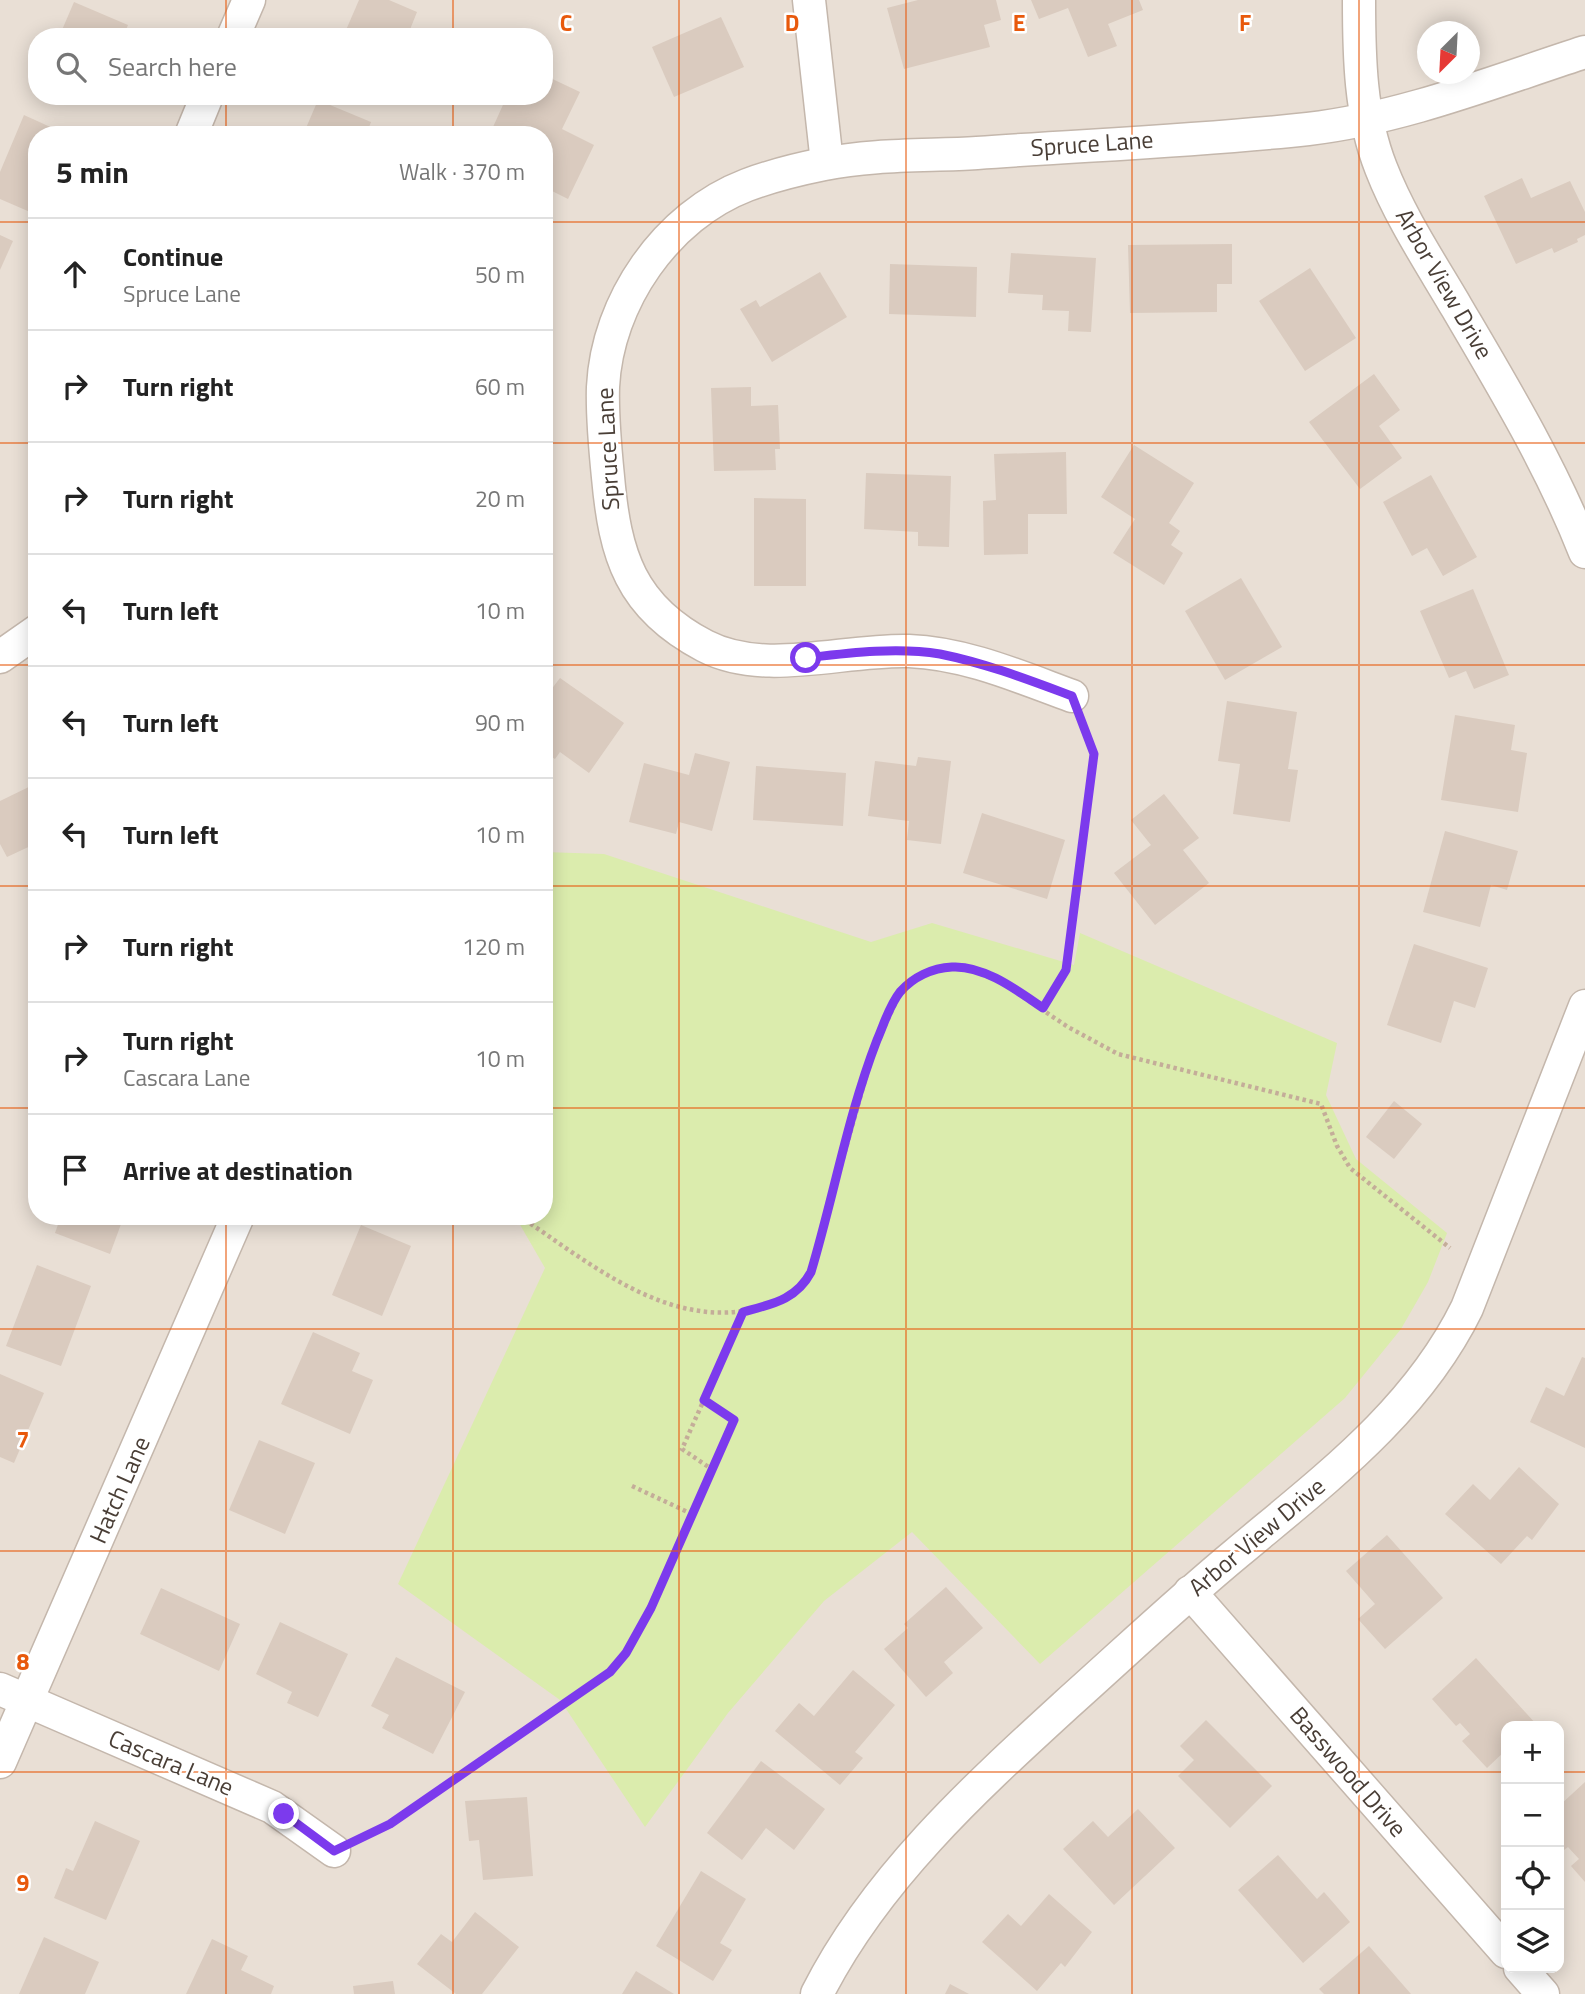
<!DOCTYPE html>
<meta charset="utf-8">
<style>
:root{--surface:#fff;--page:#f2f2f2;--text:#222;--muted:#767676;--line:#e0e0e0}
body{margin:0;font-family:"Titillium Web",sans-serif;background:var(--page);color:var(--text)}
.controls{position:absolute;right:21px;bottom:21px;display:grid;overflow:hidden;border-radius:14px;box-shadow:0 4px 18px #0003}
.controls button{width:63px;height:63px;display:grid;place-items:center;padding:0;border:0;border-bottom:2px solid var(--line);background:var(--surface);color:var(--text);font:35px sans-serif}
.compass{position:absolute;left:1417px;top:21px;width:63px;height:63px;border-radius:50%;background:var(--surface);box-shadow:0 4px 18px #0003;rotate:204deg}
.stop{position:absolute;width:21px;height:21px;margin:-16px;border:5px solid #7c3aed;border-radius:50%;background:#fff}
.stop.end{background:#7c3aed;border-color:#fff;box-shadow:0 2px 7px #0008}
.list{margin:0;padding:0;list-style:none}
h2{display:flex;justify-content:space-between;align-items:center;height:91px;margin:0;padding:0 28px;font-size:30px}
h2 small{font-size:23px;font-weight:400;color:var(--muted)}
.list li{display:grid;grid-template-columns:46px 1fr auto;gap:21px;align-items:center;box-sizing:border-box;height:112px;padding:0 28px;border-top:2px solid var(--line)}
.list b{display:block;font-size:26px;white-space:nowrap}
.list p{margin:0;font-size:23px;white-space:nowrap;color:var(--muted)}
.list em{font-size:23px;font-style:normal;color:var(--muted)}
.icon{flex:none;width:38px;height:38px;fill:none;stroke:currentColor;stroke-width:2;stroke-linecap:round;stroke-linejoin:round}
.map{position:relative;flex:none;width:1585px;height:1994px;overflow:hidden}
.search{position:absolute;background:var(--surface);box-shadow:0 4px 18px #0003;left:28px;top:28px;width:525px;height:77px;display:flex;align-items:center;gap:18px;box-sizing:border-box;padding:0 24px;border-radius:28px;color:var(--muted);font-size:26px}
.panel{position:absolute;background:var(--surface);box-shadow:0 4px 18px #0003;left:28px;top:126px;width:525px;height:1099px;border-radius:28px}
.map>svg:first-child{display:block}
.residential{fill:#e9dfd5;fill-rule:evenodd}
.green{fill:#dbecad}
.building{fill:#dacbbf}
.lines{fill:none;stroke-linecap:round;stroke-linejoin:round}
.minor-casing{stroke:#c4b7ac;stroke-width:35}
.path{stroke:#c4ad99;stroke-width:4.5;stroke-dasharray:3.5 3.5;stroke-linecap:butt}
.minor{stroke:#fff;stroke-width:32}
.route{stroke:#7c3aed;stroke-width:9}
.grid{fill:none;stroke:#e8590c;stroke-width:2;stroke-opacity:0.55}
.labels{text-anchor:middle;stroke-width:5;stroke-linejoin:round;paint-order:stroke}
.street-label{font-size:24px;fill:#493e36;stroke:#fff}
.grid-label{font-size:23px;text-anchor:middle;font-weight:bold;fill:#e8590c;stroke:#fff;stroke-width:5;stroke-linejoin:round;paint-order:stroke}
</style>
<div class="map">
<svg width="1585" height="1994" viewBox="0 0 1585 1994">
<rect width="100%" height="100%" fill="#f5eee7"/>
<path class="residential" d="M0,0H1585V1994H0ZM1428,32H1470V74H1428ZM37,37H544V96H37ZM37,135H544V1216H37ZM1506,1726H1559V1968H1506Z"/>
<polygon class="green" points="544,852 604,854 871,942 932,923 1074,965 1080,933 1337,1043 1326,1095 1356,1159 1447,1233 1428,1282 1401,1329 1345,1398 1040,1664 912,1532 824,1601 728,1713 645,1827 560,1700 398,1584 545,1268 515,1216 544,1216"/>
<g class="building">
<polygon points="359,0 389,0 417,12 407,37 343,37"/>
<polygon points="918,0 996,0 1001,20 984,25 990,47 904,69 887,8"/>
<polygon points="1031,0 1139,0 1143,10 1108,24 1117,46 1088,57 1068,8 1039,19"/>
<polygon points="74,2 128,25 123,37 59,37"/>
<polygon points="721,17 744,67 674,97 652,47"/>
<polygon points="544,75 580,92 562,129 594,145 568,199 544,187 544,135 509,135 493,127 507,96 544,96"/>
<polygon points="75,96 97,96 94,104"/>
<polygon points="318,100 371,122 366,135 303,135"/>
<polygon points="24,115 68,135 37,135 37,215 0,199 0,172"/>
<polygon points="1522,178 1531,198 1570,181 1585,212 1585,235 1577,239 1578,242 1554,253 1552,248 1516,264 1484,196"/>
<polygon points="0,235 13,241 0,270"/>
<polygon points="1232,244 1232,284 1217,284 1217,312 1130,313 1128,245"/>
<polygon points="1011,253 1096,258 1091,332 1068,331 1069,311 1042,310 1043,295 1008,293"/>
<polygon points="890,264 977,267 976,317 889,314"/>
<polygon points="1310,268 1356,338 1305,371 1259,301"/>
<polygon points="820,272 847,317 772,362 740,309 756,300 760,307"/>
<polygon points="1374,374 1400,410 1379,426 1402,458 1360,489 1309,422"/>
<polygon points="751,387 751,406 778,405 780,449 775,449 776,470 714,471 711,388"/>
<polygon points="1134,445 1194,483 1169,523 1180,531 1171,545 1183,553 1164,585 1113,553 1135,519 1101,497"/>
<polygon points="1066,452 1067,514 1028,514 1028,554 984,555 983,501 996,500 994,454"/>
<polygon points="866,473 951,476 949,547 918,546 918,532 864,529"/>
<polygon points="1431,475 1477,557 1443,576 1427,548 1412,556 1383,502"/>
<polygon points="754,498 806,499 806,586 754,586"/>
<polygon points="1241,578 1282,647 1225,680 1185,611"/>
<polygon points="1473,589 1509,675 1474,689 1466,671 1449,678 1420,611"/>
<polygon points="560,678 624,723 589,773 560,752 555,759 544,752 544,699"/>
<polygon points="1227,701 1297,712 1288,769 1298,770 1290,822 1233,814 1240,764 1218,761"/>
<polygon points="1455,715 1515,725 1511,750 1527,753 1518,812 1441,800"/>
<polygon points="695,753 730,762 712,831 679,822 676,834 629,822 644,763 689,775"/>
<polygon points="918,757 951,761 941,844 907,840 909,821 868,816 875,761 916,766"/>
<polygon points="756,766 846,773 843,826 753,820"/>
<polygon points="37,783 37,843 7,857 0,844 0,801"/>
<polygon points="1164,794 1199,838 1183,850 1209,883 1155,925 1114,873 1151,845 1131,820"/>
<polygon points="982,813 1065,840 1047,899 963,873"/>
<polygon points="1445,831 1518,851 1507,890 1491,885 1480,927 1423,912"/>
<polygon points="1414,944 1488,968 1475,1008 1454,1001 1441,1043 1387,1025"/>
<polygon points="1394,1101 1422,1124 1394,1159 1366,1137"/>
<polygon points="61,1216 124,1216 110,1254 55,1233"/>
<polygon points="361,1225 411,1246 382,1316 332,1295"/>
<polygon points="37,1265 91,1286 61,1366 6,1346"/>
<polygon points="313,1332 360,1353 352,1371 373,1380 350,1434 281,1404"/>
<polygon points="1582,1357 1585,1358 1585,1448 1530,1422 1546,1387 1564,1396"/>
<polygon points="0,1374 44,1393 14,1463 0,1457"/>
<polygon points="259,1440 315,1463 285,1534 229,1510"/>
<polygon points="1519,1467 1559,1504 1532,1540 1527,1536 1501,1564 1445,1514 1473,1484 1490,1500"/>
<polygon points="1387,1535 1443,1598 1385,1649 1358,1619 1375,1604 1346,1571"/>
<polygon points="946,1587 983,1628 944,1662 953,1673 926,1697 884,1649 908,1628 904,1624"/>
<polygon points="161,1588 240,1624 219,1671 140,1634"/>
<polygon points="280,1622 348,1654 318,1717 287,1703 292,1692 256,1674"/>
<polygon points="396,1657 465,1692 433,1754 382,1728 389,1715 371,1706"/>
<polygon points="1476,1658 1536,1724 1506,1726 1506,1750 1487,1768 1462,1741 1470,1734 1460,1723 1456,1726 1432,1699"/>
<polygon points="853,1670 895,1705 855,1752 863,1758 840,1785 775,1731 799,1703 814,1716"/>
<polygon points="1206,1720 1272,1786 1230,1828 1178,1776 1194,1760 1180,1746"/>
<polygon points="761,1761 825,1809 794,1850 766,1828 742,1860 707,1833"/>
<polygon points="1585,1782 1585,1882 1571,1866 1579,1859 1568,1847 1564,1850 1559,1844 1559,1806"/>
<polygon points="527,1797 533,1876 483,1880 479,1840 469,1841 465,1801"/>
<polygon points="1138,1809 1175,1848 1114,1905 1063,1849 1093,1821 1108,1837"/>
<polygon points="95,1821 140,1841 106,1920 54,1898 66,1868 73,1871"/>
<polygon points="1278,1855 1317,1899 1324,1892 1350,1922 1303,1963 1238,1890"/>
<polygon points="701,1871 746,1899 720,1943 732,1950 713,1981 656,1946"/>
<polygon points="1049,1894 1092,1932 1065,1967 1061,1963 1037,1991 982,1942 1008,1914 1021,1926"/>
<polygon points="475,1912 519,1947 482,1994 456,1994 417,1964 441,1934 452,1942"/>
<polygon points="44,1937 99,1962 85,1994 19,1994"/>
<polygon points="212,1939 248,1956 241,1970 274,1986 271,1994 186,1994"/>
<polygon points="1369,1946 1411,1994 1324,1994 1319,1989"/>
<polygon points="636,1971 674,1994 622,1994"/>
<polygon points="393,1981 395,1994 354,1994 353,1986"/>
<polygon points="950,1984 969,1994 945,1994"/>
</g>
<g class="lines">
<g class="minor-casing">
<g id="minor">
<polyline points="809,0 827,163"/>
<path d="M1359,0C1359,56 1360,115 1381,168C1400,217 1430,262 1457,308C1504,388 1551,466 1585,552"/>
<polyline points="233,37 249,0"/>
<polyline points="191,135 207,96"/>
<polyline points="0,657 37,631"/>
<path d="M1072,696C1020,677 965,653 909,651C843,649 765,677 705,646C630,607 615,555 608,477C605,447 602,417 603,387C607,302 666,216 747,185C771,176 799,169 824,164C872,154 928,156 977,153C1087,145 1198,141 1308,129C1403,118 1495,81 1585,52"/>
<polyline points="1190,1592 1506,1952"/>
<polyline points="0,1689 272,1807 334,1851"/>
<polyline points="0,1762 238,1216"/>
<polyline points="1520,1968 1543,1994"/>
<path d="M817,1994C875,1879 974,1789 1067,1704C1124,1653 1179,1601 1237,1553C1324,1480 1416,1412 1467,1308L1585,1006"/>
</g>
</g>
<g class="path">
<polyline points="1043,1008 1061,979 1068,959 1094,754 1083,725"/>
<path d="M519,1216C589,1262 670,1333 761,1307C785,1300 800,1294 811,1272L873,1052L900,993L912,980L930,971L963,967L999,981L1068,1027L1118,1054L1321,1104L1337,1146L1350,1168L1450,1248"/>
<polyline points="704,1400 734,1420 713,1470"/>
<polyline points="632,1486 694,1515"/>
<polyline points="362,1837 390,1824 610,1672 640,1630 713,1470 682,1449 743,1312"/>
</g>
<use href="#minor" class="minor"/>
</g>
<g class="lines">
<path class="route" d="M284,1814L334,1851L390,1824L610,1672L626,1653L651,1608L734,1420L704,1400L743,1312C772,1304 796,1300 811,1272C834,1195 848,1115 877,1040C884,1024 889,1006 900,992C913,977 932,968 952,967C984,965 1018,991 1043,1008L1066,970L1094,754L1072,696C1029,680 985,663 940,654C896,647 849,653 806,658"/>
</g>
<path class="grid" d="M226,0V37M453,0V37M679,0V1994M906,0V1994M1132,0V1994M1359,0V1994M226,96V135M453,96V135M0,222H37M544,222H1585M0,443H37M544,443H1585M0,665H37M544,665H1585M0,886H37M544,886H1585M0,1108H37M544,1108H1585M226,1216V1994M453,1216V1994M0,1329H1585M0,1551H1585M0,1772H1506M1559,1772H1585"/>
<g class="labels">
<g class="street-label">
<text transform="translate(1092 144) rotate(-4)" y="8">Spruce Lane</text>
<text transform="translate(1444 284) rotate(60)" y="8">Arbor View Drive</text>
<text transform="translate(608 449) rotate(-93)" y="8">Spruce Lane</text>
<text transform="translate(120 1490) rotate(-66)" y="8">Hatch Lane</text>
<text transform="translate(1257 1537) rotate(-40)" y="8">Arbor View Drive</text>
<text transform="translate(171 1763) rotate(23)" y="8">Cascara Lane</text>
<text transform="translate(1348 1772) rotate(49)" y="8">Basswood Drive</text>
</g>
</g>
<g class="grid-label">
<text x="566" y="31">C</text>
<text x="792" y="31">D</text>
<text x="1019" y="31">E</text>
<text x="1245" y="31">F</text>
<text x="23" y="1448">7</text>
<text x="23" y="1670">8</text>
<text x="23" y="1891">9</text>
</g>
</svg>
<div class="controls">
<button>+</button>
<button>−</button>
<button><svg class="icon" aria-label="locate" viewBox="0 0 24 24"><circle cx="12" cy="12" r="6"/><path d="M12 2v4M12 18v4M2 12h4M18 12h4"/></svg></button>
<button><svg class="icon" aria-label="layers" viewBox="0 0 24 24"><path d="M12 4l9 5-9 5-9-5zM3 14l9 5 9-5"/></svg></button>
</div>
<svg class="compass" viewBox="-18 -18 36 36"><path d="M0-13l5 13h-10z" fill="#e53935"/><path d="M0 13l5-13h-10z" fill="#767676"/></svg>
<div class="stop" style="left:806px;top:658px"></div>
<div class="stop end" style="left:284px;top:1814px"></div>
<div class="search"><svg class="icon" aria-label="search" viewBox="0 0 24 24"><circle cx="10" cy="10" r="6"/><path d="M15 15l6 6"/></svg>Search here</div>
<section class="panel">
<h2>5 min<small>Walk · 370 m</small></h2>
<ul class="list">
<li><svg class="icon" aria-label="ahead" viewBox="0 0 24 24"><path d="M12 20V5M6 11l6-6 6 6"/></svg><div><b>Continue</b><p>Spruce Lane</p></div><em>50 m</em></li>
<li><svg class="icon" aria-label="right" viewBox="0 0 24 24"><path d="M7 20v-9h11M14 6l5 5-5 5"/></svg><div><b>Turn right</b></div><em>60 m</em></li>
<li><svg class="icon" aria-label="right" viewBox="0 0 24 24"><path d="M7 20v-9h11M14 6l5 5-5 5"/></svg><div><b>Turn right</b></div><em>20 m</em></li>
<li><svg class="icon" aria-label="left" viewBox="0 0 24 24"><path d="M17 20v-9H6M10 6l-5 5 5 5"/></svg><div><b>Turn left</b></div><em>10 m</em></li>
<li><svg class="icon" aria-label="left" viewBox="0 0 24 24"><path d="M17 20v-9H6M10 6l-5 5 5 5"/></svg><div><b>Turn left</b></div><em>90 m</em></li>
<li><svg class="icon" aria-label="left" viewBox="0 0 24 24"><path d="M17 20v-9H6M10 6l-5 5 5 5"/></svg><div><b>Turn left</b></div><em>10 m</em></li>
<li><svg class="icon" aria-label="right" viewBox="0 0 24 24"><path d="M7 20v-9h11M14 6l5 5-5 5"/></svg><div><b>Turn right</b></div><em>120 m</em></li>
<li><svg class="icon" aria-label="right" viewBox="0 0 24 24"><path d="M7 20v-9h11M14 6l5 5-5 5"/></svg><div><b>Turn right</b><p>Cascara Lane</p></div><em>10 m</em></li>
<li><svg class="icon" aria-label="arrive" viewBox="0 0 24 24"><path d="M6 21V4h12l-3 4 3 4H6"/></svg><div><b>Arrive at destination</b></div></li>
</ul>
</section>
</div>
